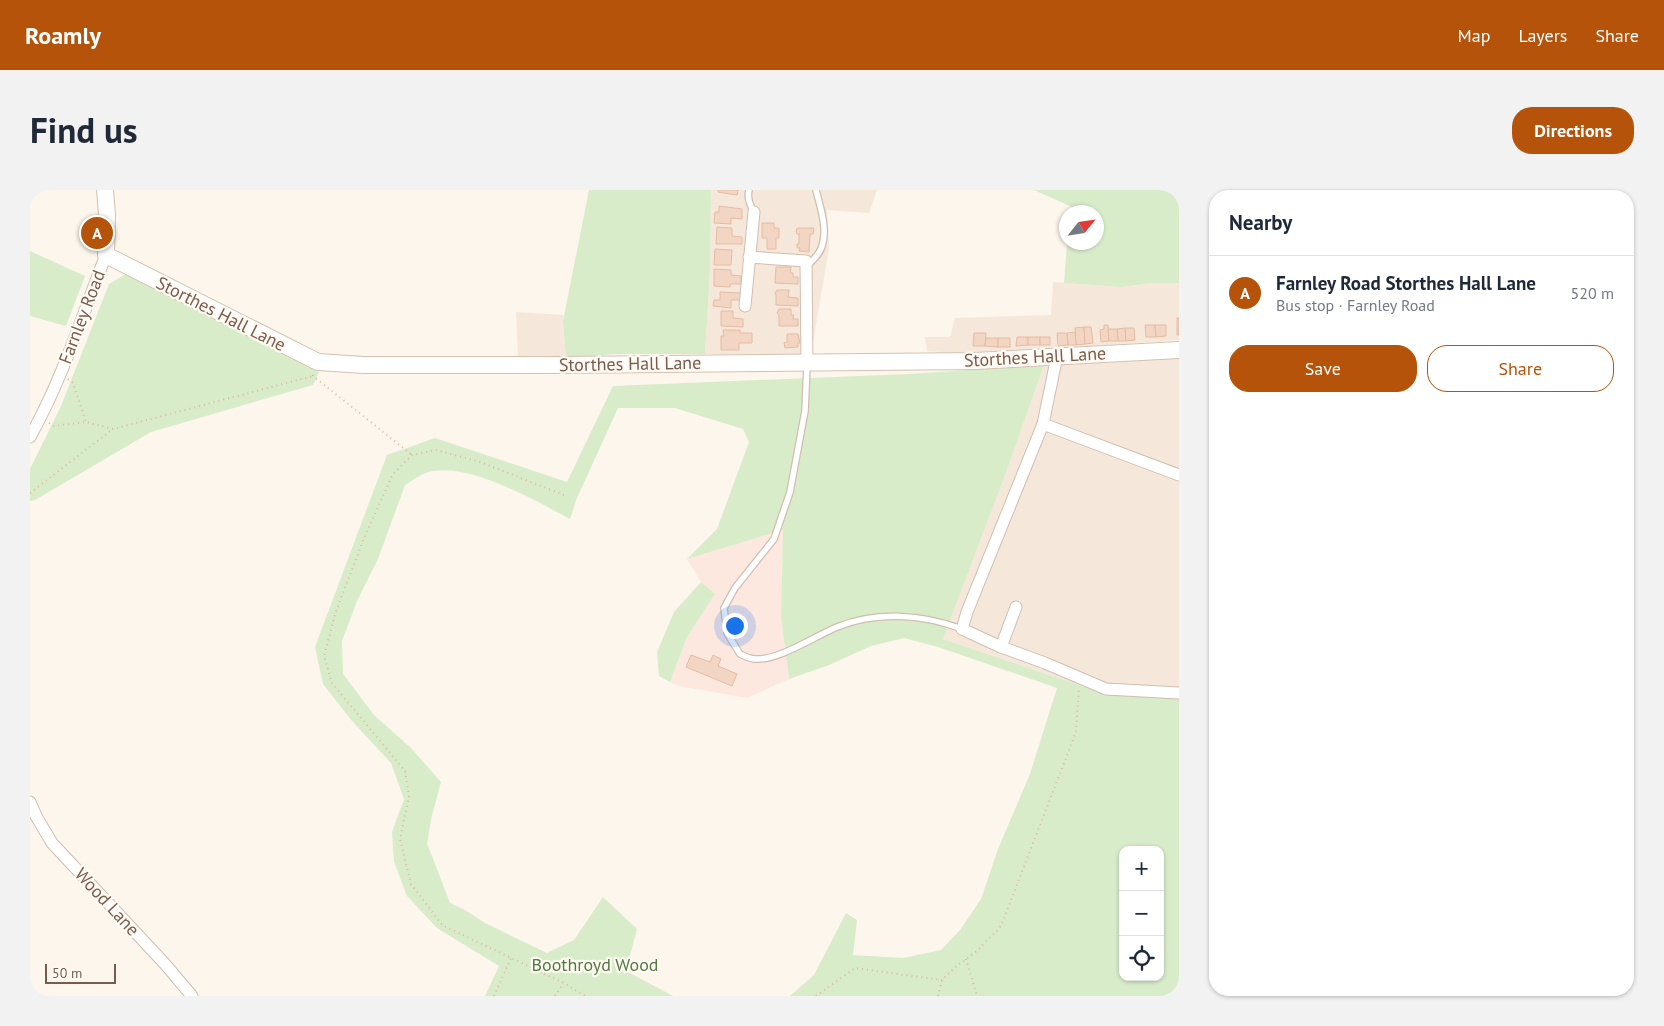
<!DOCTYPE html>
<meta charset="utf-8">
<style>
:root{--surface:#fff;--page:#f2f2f3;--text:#1f2937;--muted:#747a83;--line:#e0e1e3;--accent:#b45309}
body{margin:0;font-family:"PT Sans",sans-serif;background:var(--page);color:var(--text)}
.controls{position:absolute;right:15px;bottom:15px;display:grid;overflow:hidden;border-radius:10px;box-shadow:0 1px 4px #0004}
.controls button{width:45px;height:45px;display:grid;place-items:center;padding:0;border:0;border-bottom:1px solid var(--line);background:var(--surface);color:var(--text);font:25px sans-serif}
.compass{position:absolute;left:1029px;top:15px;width:45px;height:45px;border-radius:50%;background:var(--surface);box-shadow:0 1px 4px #0004;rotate:60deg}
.scale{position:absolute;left:15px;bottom:12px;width:71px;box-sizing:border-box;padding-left:5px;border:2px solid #7a5c4d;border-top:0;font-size:14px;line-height:18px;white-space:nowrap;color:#7a5c4d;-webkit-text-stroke:4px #fffaf3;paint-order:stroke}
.you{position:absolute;left:704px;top:435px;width:18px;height:18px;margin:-12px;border:4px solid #fff;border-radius:50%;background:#1a73e8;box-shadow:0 0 0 8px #1a73e833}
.badge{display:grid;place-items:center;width:32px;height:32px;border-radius:50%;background:var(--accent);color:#fff;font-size:16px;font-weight:700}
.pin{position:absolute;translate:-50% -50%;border:2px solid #fff;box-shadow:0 1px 5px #0006}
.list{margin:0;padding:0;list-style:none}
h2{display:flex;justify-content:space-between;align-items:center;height:65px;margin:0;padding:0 20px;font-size:21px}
h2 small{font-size:16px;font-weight:400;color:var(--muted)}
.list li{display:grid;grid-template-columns:32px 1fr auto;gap:15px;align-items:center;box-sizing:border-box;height:75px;padding:0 20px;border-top:1px solid var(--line)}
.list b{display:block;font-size:19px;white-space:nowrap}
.list p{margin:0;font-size:16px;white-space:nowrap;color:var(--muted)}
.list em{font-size:16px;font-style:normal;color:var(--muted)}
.actions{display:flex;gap:10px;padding:15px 20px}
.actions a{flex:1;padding:11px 0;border:1px solid var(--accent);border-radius:20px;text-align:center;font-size:18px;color:var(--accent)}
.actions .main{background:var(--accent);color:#fff}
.icon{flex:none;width:28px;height:28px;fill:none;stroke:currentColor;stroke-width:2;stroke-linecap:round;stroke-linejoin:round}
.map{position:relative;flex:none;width:1149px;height:806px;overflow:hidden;border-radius:20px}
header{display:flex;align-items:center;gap:30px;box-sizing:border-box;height:70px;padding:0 25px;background:var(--accent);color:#fff}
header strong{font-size:24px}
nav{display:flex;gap:28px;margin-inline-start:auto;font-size:18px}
.intro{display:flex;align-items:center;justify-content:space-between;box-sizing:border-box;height:120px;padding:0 30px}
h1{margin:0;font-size:35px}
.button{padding:12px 22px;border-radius:20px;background:var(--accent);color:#fff;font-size:18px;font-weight:700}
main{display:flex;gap:30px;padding:0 30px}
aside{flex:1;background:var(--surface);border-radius:20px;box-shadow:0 1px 4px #0004}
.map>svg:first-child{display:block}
.residential{fill:#f5e8da}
.commercial{fill:#fde8e0}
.green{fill:#d8ecc9;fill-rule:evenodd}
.building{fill:#f3d5c3;stroke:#e6bba3}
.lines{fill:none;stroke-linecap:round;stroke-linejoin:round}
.lane-casing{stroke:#d1beb0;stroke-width:8}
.street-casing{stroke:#d1beb0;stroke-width:13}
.secondary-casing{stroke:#d6c0b0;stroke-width:18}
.path{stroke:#d9b8a5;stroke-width:2;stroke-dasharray:1 4;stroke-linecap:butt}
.lane{stroke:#fff;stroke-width:5.5}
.street{stroke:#fff;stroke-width:11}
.secondary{stroke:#fff;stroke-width:16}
.labels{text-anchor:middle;stroke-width:4.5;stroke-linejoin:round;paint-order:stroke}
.street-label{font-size:18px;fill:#7a5c4d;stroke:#fffaf3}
.park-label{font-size:18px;fill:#537a41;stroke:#fffaf3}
</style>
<header>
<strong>Roamly</strong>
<nav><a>Map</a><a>Layers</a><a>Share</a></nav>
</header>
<div class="intro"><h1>Find us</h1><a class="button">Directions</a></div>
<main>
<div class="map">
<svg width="1149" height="806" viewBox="0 0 1149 806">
<rect width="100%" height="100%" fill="#fdf6ec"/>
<g class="residential">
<polygon points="681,0 847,0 839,23 797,20 799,58 781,164 675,164 680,82"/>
<polygon points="1023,92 1092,97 1123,93 1149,93 1149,150 940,164 897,161 895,147 920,147 925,128 1021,125"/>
<polygon points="486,122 534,125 533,131 536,169 488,166"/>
<polygon points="1149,168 1149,505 1076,504 913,449 976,283 1014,175"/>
</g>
<polygon class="commercial" points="753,340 751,427 759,489 717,508 649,496 640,492 657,447 685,404 671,392 657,369"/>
<g class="green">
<polygon points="559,0 681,0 680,82 675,164 583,164 536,169 533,131"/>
<polygon points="1004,0 1149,0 1149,93 1122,93 1091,97 1034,93 1037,53 1066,52 1066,22 1042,22 1042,17"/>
<polygon points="0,61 55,86 36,136 0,126"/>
<polygon points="96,84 289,182 283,195 121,242 5,310 0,311 0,279 31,216 79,94"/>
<path d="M1014,175L976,283L913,449L1076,504H1149V806H760L784,785L816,723L827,730L823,765L873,768L911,760L930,740L951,709L968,659L1000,584L1027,498L908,457L874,448L841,456L799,475L759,489L751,427L753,340L657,369L687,339L719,252L713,239L645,218H588L547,308L540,329C504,310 444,275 403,281C394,282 383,290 375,295L348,369L327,411L312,451L313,484L344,525L381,558L411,592L402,625L397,653L420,713L435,720L455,733L517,763L544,750L573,707L607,739L596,781L643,806H455L469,776L407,738L377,706L364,672L362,642L374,609L361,573L322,531L293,494L285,457L357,265L405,248L537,292L583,196L878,184ZM1093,660H1130V787H1093Z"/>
<polygon points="671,392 685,404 657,447 640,492 629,486 627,462 644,422"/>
</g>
<g class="building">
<polygon points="688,0 708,0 707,5 688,2"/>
<polygon points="689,16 712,19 712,29 701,28 701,34 684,33 685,22 689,22"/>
<polygon points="732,33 744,33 744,38 749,38 749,48 746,48 746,59 737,59 737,48 732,48"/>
<polygon points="687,37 702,38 702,46 712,47 712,54 686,54"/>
<polygon points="767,38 784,38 783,44 780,44 779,62 769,61 770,58 767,58 767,54 769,54 769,44 767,44 766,41"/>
<polygon points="685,59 702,60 701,75 684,75"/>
<polygon points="746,77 761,77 760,83 763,83 763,87 768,87 768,94 745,93"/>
<polygon points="684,79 701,80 701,85 711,86 711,94 700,94 700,97 684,96"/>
<polygon points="747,100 759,100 758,107 768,108 768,116 746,115 746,105 745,103"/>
<polygon points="690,102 712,103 711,110 701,110 701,118 683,116 684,110 690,110"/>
<polygon points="749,119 761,119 761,125 764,125 763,129 768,129 768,136 749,136 749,125 747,123"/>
<polygon points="691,121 703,121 703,128 713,129 713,137 691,136"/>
<rect x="1147" y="128" width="2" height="17"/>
<polygon points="1074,135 1078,135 1079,151 1071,152 1070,140 1074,139"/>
<polygon points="1115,135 1125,135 1126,147 1116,147"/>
<polygon points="1125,135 1136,135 1136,146 1126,147"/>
<polygon points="1054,137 1055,154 1046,155 1045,138"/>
<polygon points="1054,137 1061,137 1063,153 1055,154"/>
<polygon points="1095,138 1096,151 1088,151 1087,139"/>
<polygon points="1095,138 1104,138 1105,150 1096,151"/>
<polygon points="1078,139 1087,139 1088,151 1079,151"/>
<polygon points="693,140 710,140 710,143 722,143 722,153 709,153 709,160 691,160 691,146 694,146"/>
<polygon points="1045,142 1046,155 1038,155 1037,143"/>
<polygon points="944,143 956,143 955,156 943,156"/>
<polygon points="1027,143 1037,143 1038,155 1028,156"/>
<polygon points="757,144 768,144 770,153 768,153 768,157 755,158 754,153 757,152"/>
<polygon points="987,147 998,147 998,155 986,156"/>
<rect x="998" y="147" width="12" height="8"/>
<rect x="1010" y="147" width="10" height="8"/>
<polygon points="956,148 968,148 968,157 955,156"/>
<rect x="968" y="148" width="12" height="9"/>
<polygon points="661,465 680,472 683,465 691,469 688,476 707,484 702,496 656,477"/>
</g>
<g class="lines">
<g class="lane-casing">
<g id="lane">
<path d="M719,0C717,8 719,14 724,22"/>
<path d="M777,76C783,70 790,64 792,56C798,38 790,17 786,0"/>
<path d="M777,175L775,221L760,302L744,349L705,398L694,418L697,443L710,464C714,466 720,469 725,469C748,471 785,446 807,437C847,421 892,424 932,439"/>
</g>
</g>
<g class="street-casing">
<g id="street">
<polyline points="719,67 776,71 777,173"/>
<polyline points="715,116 724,22"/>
<polyline points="1027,166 1013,234 937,422 932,439 971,457 1015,473 1076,499 1149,503"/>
<polyline points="1013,234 1149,285"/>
<path d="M0,247C32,190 52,126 76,65"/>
<polyline points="971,457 986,417"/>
<polyline points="0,612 6,626 22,653 135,774 162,806"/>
</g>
</g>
<g class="secondary-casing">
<polyline id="secondary" points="75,0 77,25 76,65 288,172 334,175 531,175 945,171 1149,160"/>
</g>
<g class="path">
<polyline points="283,185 283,186 382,265"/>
<polyline points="38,189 43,193 56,232"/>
<polyline points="19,233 24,236 56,232 83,239 283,186"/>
<polyline points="0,303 83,239"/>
<polyline points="534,305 450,272 406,260 382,265 363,284 335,346 306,421 294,466 302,493 375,581 379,606 370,649 381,694 412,735 534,793 555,806"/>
<polyline points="936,769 947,806"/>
<polyline points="464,806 481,768"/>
<polyline points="525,806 533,794"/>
<polyline points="786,806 825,778 912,790"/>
<polyline points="908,806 912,790 923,779 948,760 971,736 1046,542 1049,498"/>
</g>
<use href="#lane" class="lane"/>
<use href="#street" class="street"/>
<use href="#secondary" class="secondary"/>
</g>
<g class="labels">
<g class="street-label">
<text transform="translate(191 124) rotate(27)" y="6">Storthes Hall Lane</text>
<text transform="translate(52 127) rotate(-69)" y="6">Farnley Road</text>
<text transform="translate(1005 167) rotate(-3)" y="6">Storthes Hall Lane</text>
<text transform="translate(600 174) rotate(-1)" y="6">Storthes Hall Lane</text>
<text transform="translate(77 712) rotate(47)" y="6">Wood Lane</text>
</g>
<g class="park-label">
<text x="565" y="781">Boothroyd Wood</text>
</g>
</g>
</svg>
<div class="controls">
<button>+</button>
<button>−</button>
<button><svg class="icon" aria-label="locate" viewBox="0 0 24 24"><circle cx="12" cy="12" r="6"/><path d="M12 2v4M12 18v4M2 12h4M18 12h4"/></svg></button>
</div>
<svg class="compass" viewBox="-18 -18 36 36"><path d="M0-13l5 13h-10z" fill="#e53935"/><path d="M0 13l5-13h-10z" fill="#747a83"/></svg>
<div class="scale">50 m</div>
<div class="you"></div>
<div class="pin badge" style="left:67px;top:43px">A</div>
</div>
<aside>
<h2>Nearby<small></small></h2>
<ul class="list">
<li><span class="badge">A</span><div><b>Farnley Road Storthes Hall Lane</b><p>Bus stop · Farnley Road</p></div><em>520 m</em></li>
</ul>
<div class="actions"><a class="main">Save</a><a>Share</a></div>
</aside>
</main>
